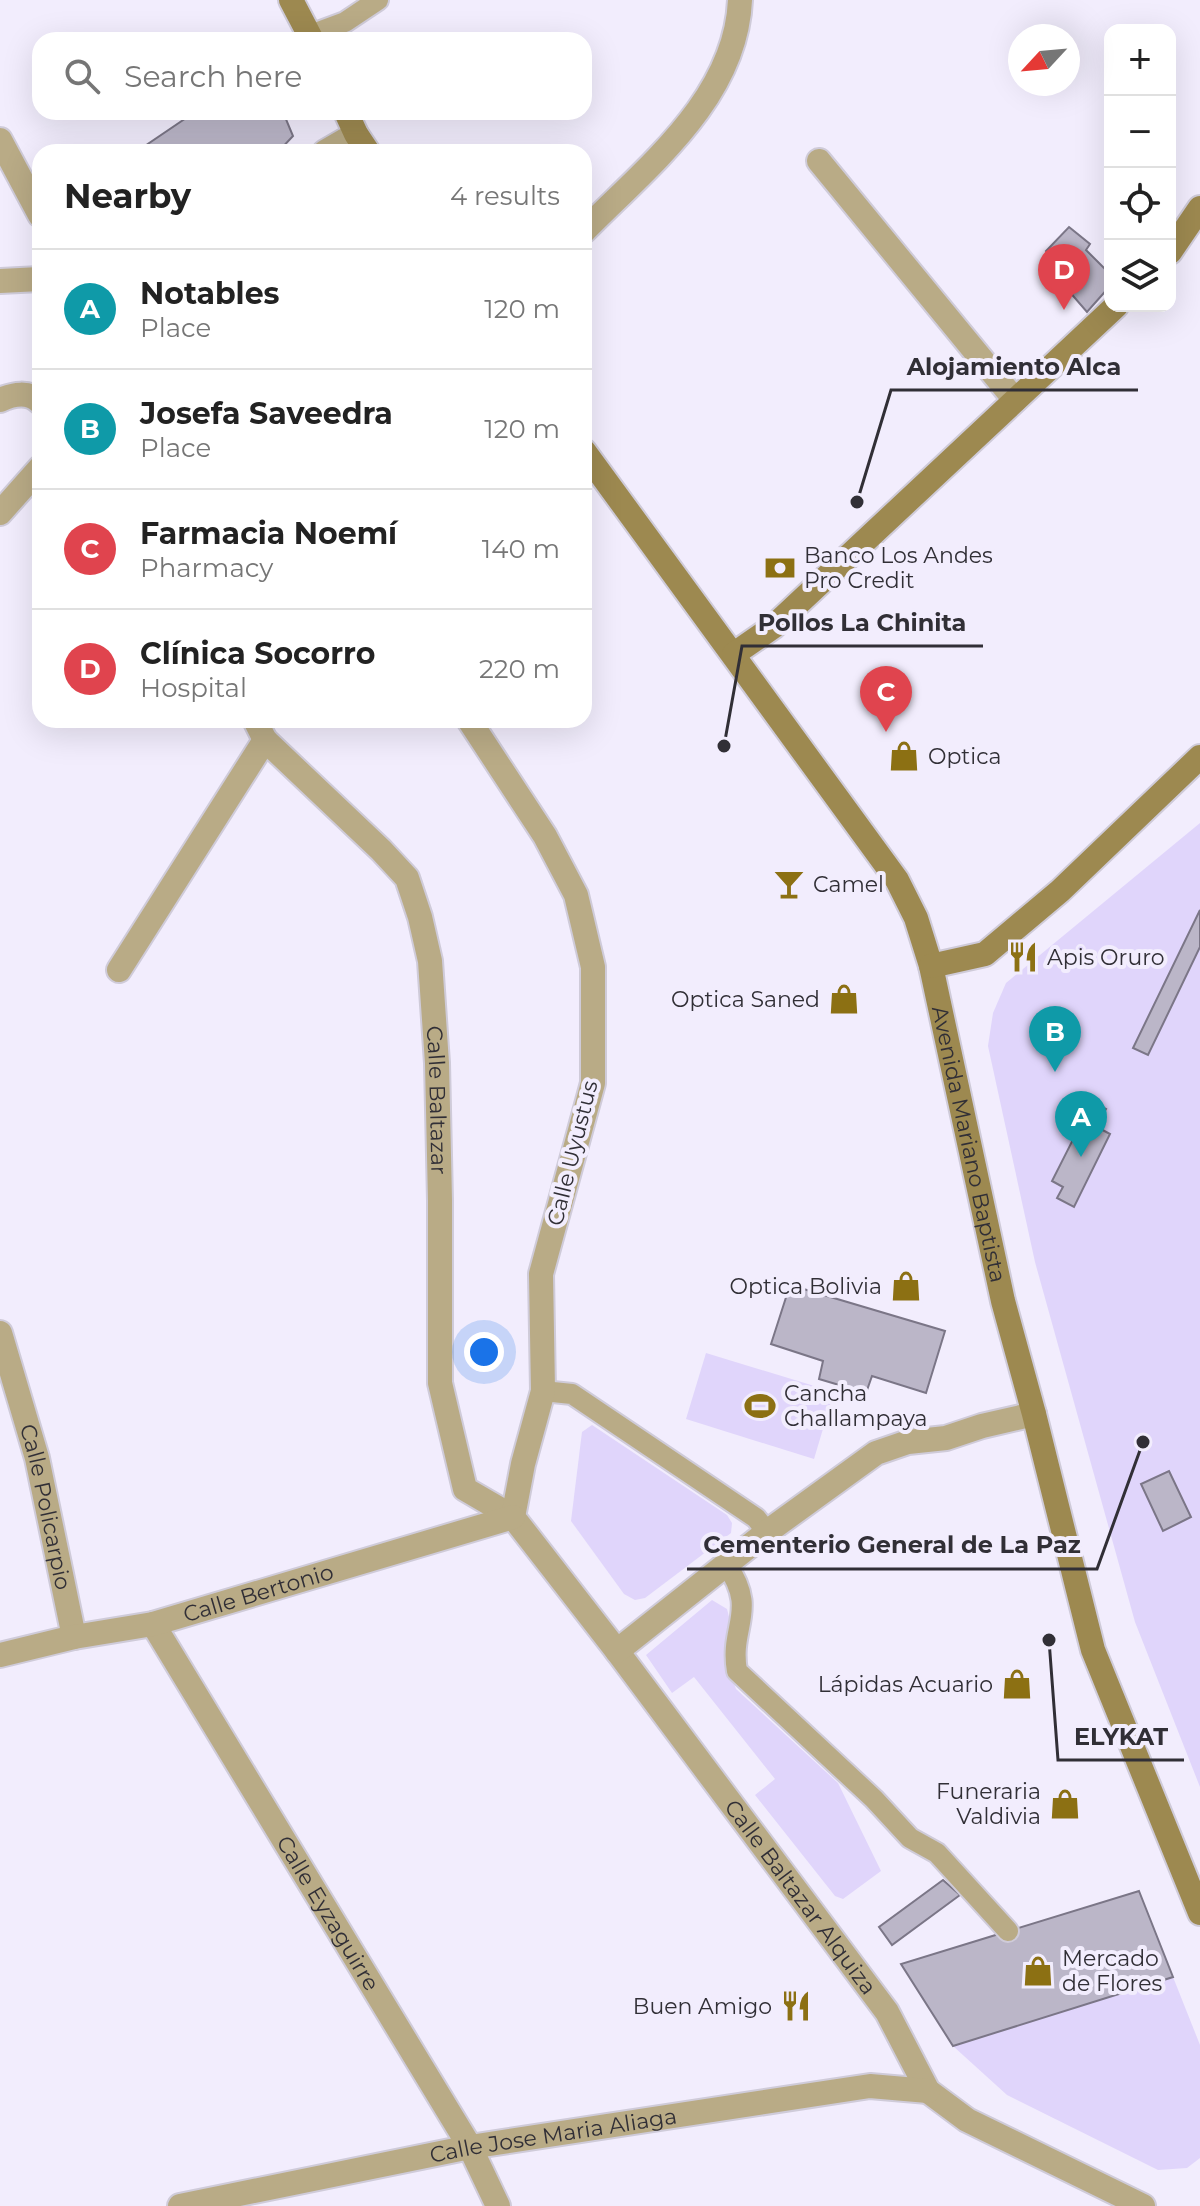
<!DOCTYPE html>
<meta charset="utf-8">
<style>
:root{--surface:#fff;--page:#f2f2f2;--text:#222;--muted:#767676;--line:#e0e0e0;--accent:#8c7013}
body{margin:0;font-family:Montserrat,sans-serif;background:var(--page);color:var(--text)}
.controls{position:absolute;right:24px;top:24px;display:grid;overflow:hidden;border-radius:16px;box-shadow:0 8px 32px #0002}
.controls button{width:72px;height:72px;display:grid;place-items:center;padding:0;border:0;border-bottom:2px solid var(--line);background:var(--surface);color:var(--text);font:40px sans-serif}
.compass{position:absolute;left:1008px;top:24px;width:72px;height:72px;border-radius:50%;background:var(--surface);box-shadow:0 8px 32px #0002;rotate:244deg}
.you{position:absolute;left:484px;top:1352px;width:28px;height:28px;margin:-20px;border:6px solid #fff;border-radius:50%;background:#1a73e8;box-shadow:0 0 0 12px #1a73e833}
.badge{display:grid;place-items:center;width:52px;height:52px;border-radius:50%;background:var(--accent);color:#fff;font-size:26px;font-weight:700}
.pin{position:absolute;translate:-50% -66px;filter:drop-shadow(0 2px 4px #0008)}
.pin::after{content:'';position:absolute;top:42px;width:28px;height:24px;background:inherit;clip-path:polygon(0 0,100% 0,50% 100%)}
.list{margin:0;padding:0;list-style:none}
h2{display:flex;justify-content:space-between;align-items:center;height:104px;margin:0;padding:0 32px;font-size:34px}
h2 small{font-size:26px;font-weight:400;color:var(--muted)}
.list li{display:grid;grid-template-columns:52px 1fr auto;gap:24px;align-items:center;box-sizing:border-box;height:120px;padding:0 32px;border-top:2px solid var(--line)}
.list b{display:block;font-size:30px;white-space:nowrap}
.list p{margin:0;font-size:26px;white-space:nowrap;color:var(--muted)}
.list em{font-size:26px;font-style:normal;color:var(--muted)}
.icon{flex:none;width:44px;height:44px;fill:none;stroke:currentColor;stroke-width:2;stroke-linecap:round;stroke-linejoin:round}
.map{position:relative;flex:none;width:1200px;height:2206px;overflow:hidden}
.search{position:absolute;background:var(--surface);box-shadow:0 8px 32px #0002;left:32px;top:32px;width:560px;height:88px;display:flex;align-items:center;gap:20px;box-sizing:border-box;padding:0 28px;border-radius:24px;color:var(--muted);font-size:30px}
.panel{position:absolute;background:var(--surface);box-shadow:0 8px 32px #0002;left:32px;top:144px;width:560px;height:584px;border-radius:24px}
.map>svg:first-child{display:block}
.green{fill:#e0d5fb}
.building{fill:#bbb6c8;stroke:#7b7687;stroke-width:2}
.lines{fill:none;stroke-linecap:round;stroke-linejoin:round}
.lane-casing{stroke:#cfcbd9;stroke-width:24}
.street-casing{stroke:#cfcbd9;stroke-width:28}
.secondary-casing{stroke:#cfcbd9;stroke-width:28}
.lane{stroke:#b9ab86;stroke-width:20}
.street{stroke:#b9ab86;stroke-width:24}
.secondary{stroke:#9d8950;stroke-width:24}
.labels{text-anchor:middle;stroke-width:8;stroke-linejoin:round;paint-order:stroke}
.poi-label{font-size:22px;fill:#312f36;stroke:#f2edfd;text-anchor:start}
.street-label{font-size:22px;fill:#312f36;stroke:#f2edfd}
.leader{fill:none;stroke:#312f36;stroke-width:3}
.callout-dot{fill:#312f36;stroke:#f2edfd;stroke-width:3}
.callout-label{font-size:24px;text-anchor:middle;font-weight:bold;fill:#312f36;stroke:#f2edfd;stroke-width:8;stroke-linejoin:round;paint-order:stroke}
</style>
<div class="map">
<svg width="1200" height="2206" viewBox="0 0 1200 2206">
<rect width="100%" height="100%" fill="#f2edfd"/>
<g class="green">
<polygon points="1200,823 1200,1787 1135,1622 1035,1262 988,1046 993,1013 1006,983"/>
<polygon points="706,1353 834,1392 814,1459 686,1419"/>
<polygon points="592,1425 727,1515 732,1523 731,1533 645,1598 635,1600 624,1594 571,1521 582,1432"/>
<polygon points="712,1600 727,1609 733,1632 727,1663 736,1689 838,1783 881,1871 843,1899 835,1896 755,1795 775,1779 694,1677 672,1693 646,1655"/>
<polygon points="1173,1977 1200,2045 1200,2158 1187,2168 1158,2170 1007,2095 953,2046"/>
</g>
<g class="building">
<polygon points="195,112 283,112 293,136 278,152 136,152"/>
<polygon points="1069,227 1090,244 1086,250 1110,274 1110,286 1087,312 1055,275 1061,269 1046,251"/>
<polygon points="1200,910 1200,947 1148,1055 1133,1048"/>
<polygon points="1092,1102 1106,1109 1097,1127 1110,1134 1074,1207 1057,1198 1063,1187 1052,1181"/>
<polygon points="790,1285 945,1331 926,1393 872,1376 866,1393 819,1379 823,1361 771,1344"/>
<polygon points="1169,1471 1191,1517 1163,1531 1141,1484"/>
<polygon points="943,1880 960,1895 892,1945 879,1927"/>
<polygon points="1139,1891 1173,1977 953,2046 901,1964"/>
</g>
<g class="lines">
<g class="lane-casing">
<g id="lane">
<polyline points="310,35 345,22 378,0"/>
<polyline points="543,1391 572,1394 756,1518 767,1532"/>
<path d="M726,1564C759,1611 729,1626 737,1671L874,1799L910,1838L937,1853L1008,1931"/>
</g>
</g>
<g class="street-casing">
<g id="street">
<polyline points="0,140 40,215"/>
<polyline points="325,152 356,134"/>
<polyline points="819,161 1015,400"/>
<path d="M584,231C648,166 736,98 740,0"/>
<polyline points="0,281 40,279"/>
<path d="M0,400C13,394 29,391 40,402"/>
<polyline points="0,513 40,468"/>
<path id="s1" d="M255,720L265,740L381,850L407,878L420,917L430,961L437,1063L440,1201V1383L465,1489L513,1517L617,1651L887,2012L928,2091L967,2120L1143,2206"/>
<polyline points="469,720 545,836 576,895 593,967 593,1083 541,1274 543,1391 523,1464 513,1517"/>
<polyline points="119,970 265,740"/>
<path id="s2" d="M0,1333L37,1458L74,1637"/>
<path id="s3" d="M153,1624L470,2147L498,2206"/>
<polyline points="617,1651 767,1532 876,1453 908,1442 946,1438 982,1426 1034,1414"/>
<path id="s4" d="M0,1655L74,1637L153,1624L513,1517"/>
<path id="s5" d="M180,2206L470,2147L870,2086L928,2091"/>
</g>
</g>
<g class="secondary-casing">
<g id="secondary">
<polyline points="291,0 312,40"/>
<polyline points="346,112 356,134 368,152"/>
<polyline points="1170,252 1200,208"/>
<path id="s6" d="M584,451L897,880L916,918L931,966L1003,1301L1034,1414L1093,1650L1200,1913"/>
<polyline points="734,654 773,627 1116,306"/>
<polyline points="931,966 985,954 1060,891 1200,757"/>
</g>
</g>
<use href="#lane" class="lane"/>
<use href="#street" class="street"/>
<use href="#secondary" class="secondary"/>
</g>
<defs>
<g id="bank-bare" transform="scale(2.4)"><path d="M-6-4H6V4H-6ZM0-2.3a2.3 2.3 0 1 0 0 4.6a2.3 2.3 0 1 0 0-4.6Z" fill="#8c7013" stroke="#f2edfd" stroke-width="2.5" paint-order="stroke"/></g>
<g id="shop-bare" transform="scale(2.4)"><path d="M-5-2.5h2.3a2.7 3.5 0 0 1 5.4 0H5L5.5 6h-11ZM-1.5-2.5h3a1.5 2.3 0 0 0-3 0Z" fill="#8c7013" stroke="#f2edfd" stroke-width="2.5" paint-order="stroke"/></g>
<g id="bar-bare" transform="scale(2.4)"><path d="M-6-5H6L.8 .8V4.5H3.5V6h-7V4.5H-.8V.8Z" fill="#8c7013" stroke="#f2edfd" stroke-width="2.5" paint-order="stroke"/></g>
<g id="restaurant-bare" transform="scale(2.4)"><path d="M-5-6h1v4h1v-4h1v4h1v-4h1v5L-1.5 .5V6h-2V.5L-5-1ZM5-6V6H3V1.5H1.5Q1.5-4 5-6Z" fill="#8c7013" stroke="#f2edfd" stroke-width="2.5" paint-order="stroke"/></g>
<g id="stadium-bare" transform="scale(2.4)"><path d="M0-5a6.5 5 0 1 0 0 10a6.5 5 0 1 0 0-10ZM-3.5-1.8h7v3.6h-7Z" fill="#8c7013" stroke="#f2edfd" stroke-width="2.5" paint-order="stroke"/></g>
</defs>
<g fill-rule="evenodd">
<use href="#bank-bare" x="780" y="568"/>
<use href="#shop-bare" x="904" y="756"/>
<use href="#bar-bare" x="789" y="884"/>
<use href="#restaurant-bare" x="1023" y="957"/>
<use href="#shop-bare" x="844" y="999"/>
<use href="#shop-bare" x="906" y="1286"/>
<use href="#stadium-bare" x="760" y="1406"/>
<use href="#shop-bare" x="1017" y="1684"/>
<use href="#shop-bare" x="1065" y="1804"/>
<use href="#shop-bare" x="1038" y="1971"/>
<use href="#restaurant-bare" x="796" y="2006"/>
</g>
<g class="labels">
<g class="poi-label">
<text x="804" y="563">Banco Los Andes<tspan x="804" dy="25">Pro Credit</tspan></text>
<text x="928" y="764">Optica</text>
<text x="813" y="892">Camel</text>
<text x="1047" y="965">Apis Oruro</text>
<text x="820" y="1007" text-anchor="end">Optica Saned</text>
<text x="882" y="1294" text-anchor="end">Optica Bolivia</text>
<text x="784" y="1401">Cancha<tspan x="784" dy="25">Challampaya</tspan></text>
<text x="993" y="1692" text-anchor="end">Lápidas Acuario</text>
<text x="1041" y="1799" text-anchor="end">Funeraria<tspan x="1041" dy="25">Valdivia</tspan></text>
<text x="1062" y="1966">Mercado<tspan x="1062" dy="25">de Flores</tspan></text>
<text x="772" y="2014" text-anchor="end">Buen Amigo</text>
</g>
<g class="street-label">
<text dy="8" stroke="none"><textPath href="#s1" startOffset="446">Calle Baltazar</textPath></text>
<text dy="8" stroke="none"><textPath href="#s6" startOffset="806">Avenida Mariano Baptista</textPath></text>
<text transform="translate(572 1153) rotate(-76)" y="8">Calle Uyustus</text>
<text dy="8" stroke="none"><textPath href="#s2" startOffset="180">Calle Policarpio</textPath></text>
<text dy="8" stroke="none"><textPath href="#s4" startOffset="266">Calle Bertonio</textPath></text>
<text dy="8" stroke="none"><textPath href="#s1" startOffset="1370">Calle Baltazar Alquiza</textPath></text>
<text dy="8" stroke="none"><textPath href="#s3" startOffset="338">Calle Eyzaguirre</textPath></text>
<text dy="8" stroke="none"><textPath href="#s5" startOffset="380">Calle Jose Maria Aliaga</textPath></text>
</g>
</g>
<path class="leader" d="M857 502L891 390H1138M724 746L742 646H983M1143 1442L1097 1569H687M1049 1640L1058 1760H1184"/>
<g class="callout-dot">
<circle cx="857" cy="502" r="8"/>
<circle cx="724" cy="746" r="8"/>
<circle cx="1143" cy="1442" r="8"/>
<circle cx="1049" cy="1640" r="8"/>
</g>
<g class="callout-label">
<text x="1014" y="375">Alojamiento Alca</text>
<text x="862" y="631">Pollos La Chinita</text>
<text x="892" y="1553">Cementerio General de La Paz</text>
<text x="1121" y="1745">ELYKAT</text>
</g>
</svg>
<div class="controls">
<button>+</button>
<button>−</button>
<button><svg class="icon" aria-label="locate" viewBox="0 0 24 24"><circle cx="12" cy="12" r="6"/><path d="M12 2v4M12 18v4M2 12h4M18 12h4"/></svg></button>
<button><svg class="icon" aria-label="layers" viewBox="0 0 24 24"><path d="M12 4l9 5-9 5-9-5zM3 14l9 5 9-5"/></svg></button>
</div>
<svg class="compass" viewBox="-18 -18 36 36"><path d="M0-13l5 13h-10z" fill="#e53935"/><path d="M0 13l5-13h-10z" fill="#767676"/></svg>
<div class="you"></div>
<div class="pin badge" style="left:1081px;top:1157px;background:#0f9aa8">A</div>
<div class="pin badge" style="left:1055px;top:1072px;background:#0f9aa8">B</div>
<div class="pin badge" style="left:886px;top:732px;background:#e0444e">C</div>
<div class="pin badge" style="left:1064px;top:310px;background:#e0444e">D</div>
<div class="search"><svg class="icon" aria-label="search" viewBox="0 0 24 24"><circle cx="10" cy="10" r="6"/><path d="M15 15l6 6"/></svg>Search here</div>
<section class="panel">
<h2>Nearby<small>4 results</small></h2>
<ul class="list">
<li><span class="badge" style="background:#0f9aa8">A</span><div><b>Notables</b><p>Place</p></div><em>120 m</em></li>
<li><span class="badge" style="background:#0f9aa8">B</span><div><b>Josefa Saveedra</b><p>Place</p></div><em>120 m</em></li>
<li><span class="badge" style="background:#e0444e">C</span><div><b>Farmacia Noemí</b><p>Pharmacy</p></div><em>140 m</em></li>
<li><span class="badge" style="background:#e0444e">D</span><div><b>Clínica Socorro</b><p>Hospital</p></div><em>220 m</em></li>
</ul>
</section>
</div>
